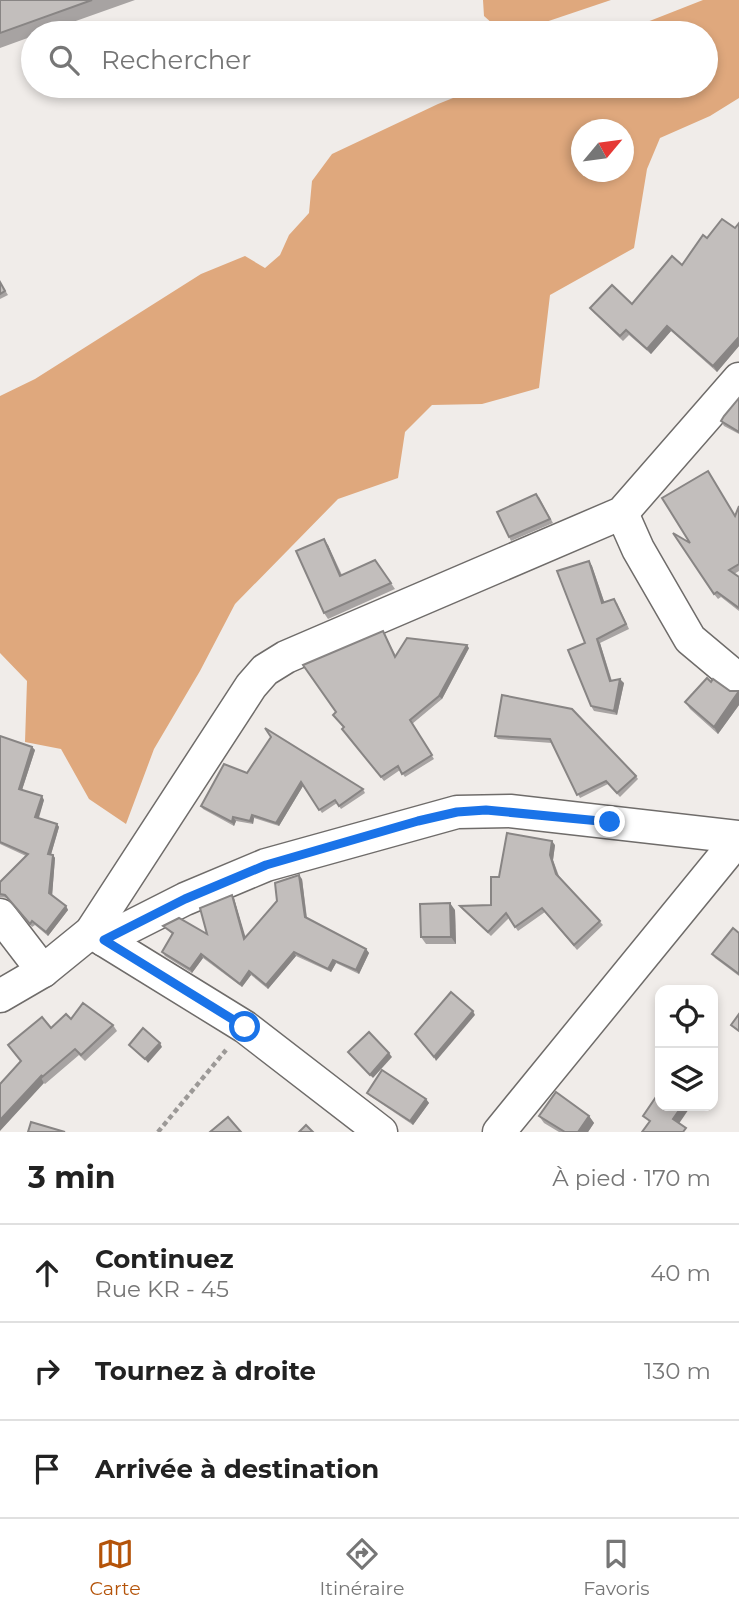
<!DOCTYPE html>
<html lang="fr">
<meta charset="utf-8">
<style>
:root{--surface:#fff;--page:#f6f6f6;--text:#222;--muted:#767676;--line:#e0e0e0;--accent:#b45309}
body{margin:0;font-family:Montserrat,sans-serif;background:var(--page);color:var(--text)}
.controls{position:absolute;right:21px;bottom:21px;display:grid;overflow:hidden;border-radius:14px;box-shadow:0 4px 10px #0003}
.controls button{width:63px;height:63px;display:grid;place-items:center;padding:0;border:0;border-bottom:2px solid var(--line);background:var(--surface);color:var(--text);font:35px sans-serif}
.compass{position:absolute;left:571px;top:119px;width:63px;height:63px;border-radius:50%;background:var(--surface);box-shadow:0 4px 10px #0003;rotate:61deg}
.stop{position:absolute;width:21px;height:21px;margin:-16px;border:5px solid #1a73e8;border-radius:50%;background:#fff}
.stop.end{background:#1a73e8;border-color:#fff;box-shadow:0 2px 7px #0008}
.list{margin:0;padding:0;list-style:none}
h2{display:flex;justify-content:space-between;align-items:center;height:91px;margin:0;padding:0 28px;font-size:30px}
h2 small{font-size:23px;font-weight:400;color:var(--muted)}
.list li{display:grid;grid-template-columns:46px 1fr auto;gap:21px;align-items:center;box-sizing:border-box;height:98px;padding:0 28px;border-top:2px solid var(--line)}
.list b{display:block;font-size:26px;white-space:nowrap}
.list p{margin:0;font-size:23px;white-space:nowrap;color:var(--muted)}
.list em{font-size:23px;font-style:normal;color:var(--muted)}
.icon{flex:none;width:38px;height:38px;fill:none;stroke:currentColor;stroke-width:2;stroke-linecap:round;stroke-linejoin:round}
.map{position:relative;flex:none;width:739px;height:1132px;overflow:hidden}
.search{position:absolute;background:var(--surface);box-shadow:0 4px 10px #0003;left:21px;right:21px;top:21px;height:77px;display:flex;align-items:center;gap:18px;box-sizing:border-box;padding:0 24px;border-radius:38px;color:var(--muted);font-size:26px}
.sheet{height:385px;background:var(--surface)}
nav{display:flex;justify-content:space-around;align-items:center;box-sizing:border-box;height:98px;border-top:2px solid var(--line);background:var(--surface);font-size:19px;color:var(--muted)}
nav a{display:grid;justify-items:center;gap:4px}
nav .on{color:var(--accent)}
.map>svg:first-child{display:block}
.water{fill:#dfa87d;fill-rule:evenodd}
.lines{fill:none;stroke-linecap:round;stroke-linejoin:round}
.minor-casing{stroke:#6f6c6a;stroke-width:35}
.path{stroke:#9c9997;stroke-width:4.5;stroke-dasharray:5 3.5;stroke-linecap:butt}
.minor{stroke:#fff;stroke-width:32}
.wall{fill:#a7a3a2}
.shaded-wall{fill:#888584}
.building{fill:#c2bebc;stroke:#888584;stroke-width:2}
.route{stroke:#1a73e8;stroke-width:9}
</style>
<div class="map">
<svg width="739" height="1132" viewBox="0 0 739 1132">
<rect width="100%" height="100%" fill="#f0ece9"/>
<g class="water">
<polygon points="483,0 611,0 513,33 503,33 484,16"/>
<path d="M703,0H739V98L710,116L660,138L647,169L634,248L550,295L539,388L482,404L432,405L405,432L398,478L338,499L235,604L200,671L154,749L126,824L89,799L61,749L25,742L27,681L0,653V396L35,379L201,274L245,256L265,268L280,255L289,235L309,213L312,181L332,154L438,104L483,86H706V33H619ZM582,130H624V172H582Z"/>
</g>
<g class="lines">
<g class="minor-casing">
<g id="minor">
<polyline points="622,513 638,549 690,639 739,680"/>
<polyline points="0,915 43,971"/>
<polyline points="91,932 245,1027 381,1132"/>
<polyline points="104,940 185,899 266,865 457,812 510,811 739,837"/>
<polyline points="0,996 43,971 91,932 251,686 265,670 286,657 622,513 739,379"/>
<polyline points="499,1132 739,838"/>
</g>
</g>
<polyline class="path" points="158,1132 226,1050"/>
<use href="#minor" class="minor"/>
</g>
<g class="wall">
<polygon points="0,0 135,0 42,33 33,33 33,36 0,48"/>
<polygon points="739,223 739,346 717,372 671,331 651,354 629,335 623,341 594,313 590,308 632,304 682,265 707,238 735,228"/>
<polygon points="0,282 8,295 0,299"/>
<polygon points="739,398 739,434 724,426 721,421"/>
<polygon points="539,497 553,523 511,541 509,537"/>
<polygon points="739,506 739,571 734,574 739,577 739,611 721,597 718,599 714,594 690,543 735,515"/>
<polygon points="328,545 342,575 375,560 395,589 328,619 324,613"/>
<polygon points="589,561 592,566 604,602 617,603 629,629 600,643 612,681 624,683 617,715 594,711 591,706 585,643"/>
<polygon points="383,631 396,656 469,648 442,699 412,724 434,759 405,777 400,770 384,781 342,729 344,728 333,715 336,712"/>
<polygon points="711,682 730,691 739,691 739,705 718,734 690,709 685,702"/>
<polygon points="502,695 636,776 638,779 620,797 608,784 580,798 552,743 498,739 495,736"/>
<polygon points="0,736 32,747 35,750 22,790 44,800 38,818 57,824 59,827 51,854 53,855 55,858 52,895 66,906 68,910 48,936 35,925 32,927 8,898 0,897 0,882 26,856 0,844"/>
<polygon points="247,773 363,789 365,793 341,809 337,803 322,813 303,786 279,826 254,818 253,824 236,821 234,826 203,809 201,806"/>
<polygon points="555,845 553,860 559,876 603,925 577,950 545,912 518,931 509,918 491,936 463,910 460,906 491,905 499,877"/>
<polygon points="302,879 307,918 366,949 369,953 359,974 336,963 331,972 296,956 268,989 251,975 242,987 203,958 192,973 165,956 162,952 172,934 166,929 163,926 207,934 234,898 245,938"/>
<polygon points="455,910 456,944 426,944 421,937"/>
<polygon points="739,933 739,976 715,958 712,954"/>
<polygon points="71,1019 113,1025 117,1031 85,1061 79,1055 45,1084 21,1061 8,1045 51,1028"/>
<polygon points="367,1093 426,1099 429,1103 413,1125 370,1096"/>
<polygon points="539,1116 589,1116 594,1123 588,1132 559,1132 544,1123"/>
</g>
<g class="shaded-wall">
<polygon points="667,326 671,331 651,354 647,349"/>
<polygon points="739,337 739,346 717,372 713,366"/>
<polygon points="324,539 328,545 344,582 340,576"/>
<polygon points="589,561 592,566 606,607 602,603"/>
<polygon points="597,639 600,643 613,686 610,681"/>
<polygon points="467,645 469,648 442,699 439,696"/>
<polygon points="620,679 624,683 617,715 614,711"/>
<polygon points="739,691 739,705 718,734 714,727"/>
<polygon points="32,747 35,750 21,793 19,789"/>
<polygon points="301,782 303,786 279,826 276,823"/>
<polygon points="42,796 44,800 38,821 35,817"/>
<polygon points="252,815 254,818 253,824 250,821"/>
<polygon points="233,817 236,821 234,826 232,822"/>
<polygon points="57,824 59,827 50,858 48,854"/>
<polygon points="552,841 555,845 553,860 559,878 556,874 550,855"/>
<polygon points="53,855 55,858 52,897 49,893"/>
<polygon points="299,875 302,879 307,921 305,917"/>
<polygon points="232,895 234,898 247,942 244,939"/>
<polygon points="450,903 455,910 456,944 451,937"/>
<polygon points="66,906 68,910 48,936 46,932"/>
<polygon points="366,949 369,953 359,974 356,970"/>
<polygon points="294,952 296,956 268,989 266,985"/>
<polygon points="201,954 203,958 192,973 190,969"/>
<polygon points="333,960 336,963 331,972 328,969"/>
<polygon points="249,971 251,975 242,987 240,984"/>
<polygon points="473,1011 475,1015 436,1061 434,1057"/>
<polygon points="160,1043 162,1047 148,1063 145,1059"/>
<polygon points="389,1053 392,1057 373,1078 370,1075"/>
<polygon points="42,1075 41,1078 44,1083 0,1131 0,1120"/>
<polygon points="426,1099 429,1103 413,1125 410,1121"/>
<polygon points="682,1106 691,1106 678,1125 673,1119"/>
<polygon points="589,1116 594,1123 588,1132 578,1132"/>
</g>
<g class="building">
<polygon points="0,0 92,0 0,33"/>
<polygon points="722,219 735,228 739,223 739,337 713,366 667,326 647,349 626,330 620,336 590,308 612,285 632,304 672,256 682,265 703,235 707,238"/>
<polygon points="0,282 5,291 0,294"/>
<polygon points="739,398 739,432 721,421 724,416"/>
<polygon points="708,471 735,516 739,506 739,564 729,570 739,577 739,608 717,592 714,594 673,533 690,543 662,498"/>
<polygon points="536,494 550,519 509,537 497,512"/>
<polygon points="324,539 340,576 375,560 391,583 324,613 296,551"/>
<polygon points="589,561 602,603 614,599 626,624 597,639 610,681 620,679 614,711 591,706 568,650 585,643 557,571"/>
<polygon points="383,631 395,657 407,638 467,645 439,696 410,720 432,755 402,774 398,766 381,777 342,729 344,727 333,715 336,712 303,665"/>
<polygon points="707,678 711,682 713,679 730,691 739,691 714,727 685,702"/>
<polygon points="502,695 572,709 636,776 617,793 606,781 577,795 550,739 495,736"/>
<polygon points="265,728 363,789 339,806 335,800 319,810 301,782 276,823 252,815 250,821 233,817 232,822 201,806 224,764 247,773 271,737"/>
<polygon points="0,736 32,747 19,789 42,796 35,817 57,824 48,854 53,855 49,893 66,906 46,932 32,921 30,924 5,895 0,894 0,882 28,854 0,842"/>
<polygon points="507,833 552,841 550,855 556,874 600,921 574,945 542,908 515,927 506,913 488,932 460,906 491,905 491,877 499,877"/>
<polygon points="299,875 305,917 366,949 356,970 333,960 328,969 294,952 266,985 249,971 240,984 201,954 190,969 162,952 173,933 163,926 179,918 207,934 200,908 232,895 244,939 277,901 275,883"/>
<polygon points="450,903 451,937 421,937 420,904"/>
<polygon points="733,928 739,933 739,974 712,954"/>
<polygon points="451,992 473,1011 434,1057 415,1034"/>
<polygon points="83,1003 113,1025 81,1055 75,1049 41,1078 42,1075 0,1120 0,1084 21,1061 8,1045 42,1017 51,1028 66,1014 71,1019"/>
<polygon points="739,1014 739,1031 731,1025"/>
<polygon points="143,1028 160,1043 145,1059 129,1045"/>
<polygon points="369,1032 389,1053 370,1075 348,1052"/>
<polygon points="382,1070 426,1099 410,1121 367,1093"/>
<polygon points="660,1091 660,1106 682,1106 673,1119 686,1128 683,1132 642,1132 650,1121 643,1116"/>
<polygon points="556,1092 589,1116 578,1132 565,1132 539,1116"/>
<polygon points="228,1117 241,1132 210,1132"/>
<polygon points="31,1122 65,1132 28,1132"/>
<polygon points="306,1125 313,1132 299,1132"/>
</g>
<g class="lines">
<polyline class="route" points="245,1027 104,940 185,899 266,865 418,821 457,812 486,810 610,822"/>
</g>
</svg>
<div class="controls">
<button><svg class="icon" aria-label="locate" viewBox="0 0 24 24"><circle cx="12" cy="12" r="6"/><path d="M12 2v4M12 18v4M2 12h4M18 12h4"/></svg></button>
<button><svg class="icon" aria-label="layers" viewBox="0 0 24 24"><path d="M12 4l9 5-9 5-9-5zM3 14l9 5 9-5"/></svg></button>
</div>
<svg class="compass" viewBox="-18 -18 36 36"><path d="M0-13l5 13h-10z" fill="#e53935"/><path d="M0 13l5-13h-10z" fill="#767676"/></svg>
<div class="stop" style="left:245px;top:1027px"></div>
<div class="stop end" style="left:610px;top:822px"></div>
<div class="search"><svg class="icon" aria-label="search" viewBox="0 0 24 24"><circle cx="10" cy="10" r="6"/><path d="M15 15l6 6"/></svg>Rechercher</div>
</div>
<section class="sheet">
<h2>3 min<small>À pied · 170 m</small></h2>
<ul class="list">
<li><svg class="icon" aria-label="ahead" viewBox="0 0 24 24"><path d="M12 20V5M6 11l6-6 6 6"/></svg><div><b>Continuez</b><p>Rue KR - 45</p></div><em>40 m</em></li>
<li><svg class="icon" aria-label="right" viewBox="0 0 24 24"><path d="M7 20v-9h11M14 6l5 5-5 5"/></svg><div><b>Tournez à droite</b></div><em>130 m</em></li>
<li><svg class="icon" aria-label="arrive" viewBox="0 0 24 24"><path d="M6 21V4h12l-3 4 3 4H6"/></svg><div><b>Arrivée à destination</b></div></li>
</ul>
</section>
<nav>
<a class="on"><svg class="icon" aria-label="map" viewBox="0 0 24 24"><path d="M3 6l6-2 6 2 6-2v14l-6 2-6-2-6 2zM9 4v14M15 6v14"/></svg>Carte</a>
<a><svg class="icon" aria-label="directions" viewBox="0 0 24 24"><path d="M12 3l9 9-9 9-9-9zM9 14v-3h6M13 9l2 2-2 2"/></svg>Itinéraire</a>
<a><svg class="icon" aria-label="saved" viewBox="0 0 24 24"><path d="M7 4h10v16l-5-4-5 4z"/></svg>Favoris</a>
</nav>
